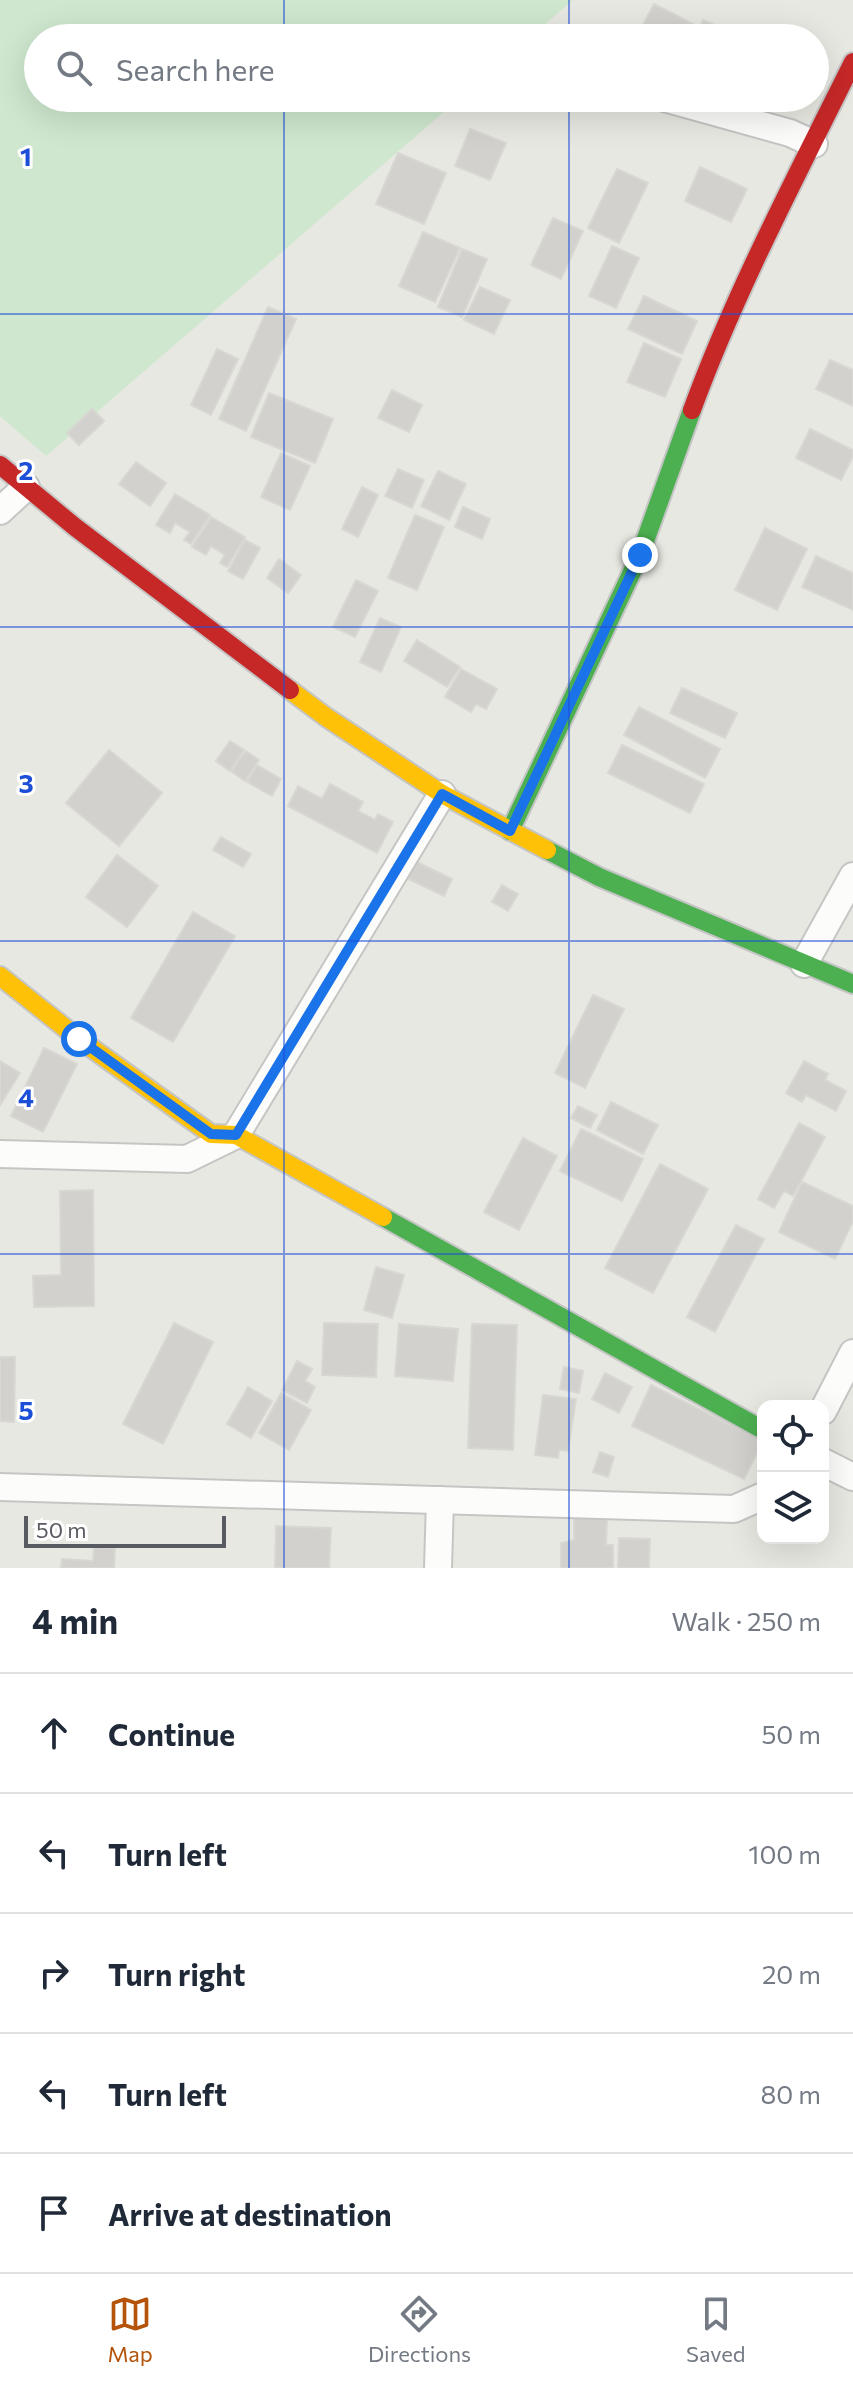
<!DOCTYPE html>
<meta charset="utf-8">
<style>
:root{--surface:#fff;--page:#f2f2f3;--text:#1f2937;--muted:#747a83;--line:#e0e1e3;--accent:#b45309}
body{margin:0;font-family:Commissioner,sans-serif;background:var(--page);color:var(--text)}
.controls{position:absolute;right:24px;bottom:24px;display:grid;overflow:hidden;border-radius:16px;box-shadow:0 8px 32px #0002}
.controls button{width:72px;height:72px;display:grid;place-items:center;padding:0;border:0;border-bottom:2px solid var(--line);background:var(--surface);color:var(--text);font:40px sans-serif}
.scale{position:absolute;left:24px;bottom:20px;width:202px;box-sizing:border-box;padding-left:8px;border:4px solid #585b61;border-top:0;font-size:22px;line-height:28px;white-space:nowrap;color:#585b61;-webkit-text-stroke:6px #fff;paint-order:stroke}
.stop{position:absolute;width:24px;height:24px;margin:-18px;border:6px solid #1a73e8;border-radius:50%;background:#fff}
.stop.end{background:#1a73e8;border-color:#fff;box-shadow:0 2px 8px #0008}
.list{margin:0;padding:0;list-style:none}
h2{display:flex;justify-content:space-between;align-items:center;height:104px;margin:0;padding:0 32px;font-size:34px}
h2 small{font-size:26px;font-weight:400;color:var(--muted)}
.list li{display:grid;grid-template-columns:52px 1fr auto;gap:24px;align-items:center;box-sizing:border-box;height:120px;padding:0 32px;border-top:2px solid var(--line)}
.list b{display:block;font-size:30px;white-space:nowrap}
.list em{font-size:26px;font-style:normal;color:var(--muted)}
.icon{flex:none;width:44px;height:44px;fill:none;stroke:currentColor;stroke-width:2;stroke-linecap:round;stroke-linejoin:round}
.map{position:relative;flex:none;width:853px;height:1568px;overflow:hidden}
.search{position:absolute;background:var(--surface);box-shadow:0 8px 32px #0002;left:24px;right:24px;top:24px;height:88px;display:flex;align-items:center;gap:20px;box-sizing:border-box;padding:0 28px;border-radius:44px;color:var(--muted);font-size:30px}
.sheet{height:704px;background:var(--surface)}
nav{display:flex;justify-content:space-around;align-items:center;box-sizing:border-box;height:112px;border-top:2px solid var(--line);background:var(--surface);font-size:22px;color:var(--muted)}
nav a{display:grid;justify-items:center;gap:4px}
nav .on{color:var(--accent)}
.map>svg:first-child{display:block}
.green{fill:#cee7ce}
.building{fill:#d2d1cd;stroke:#d8d7d1;stroke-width:2}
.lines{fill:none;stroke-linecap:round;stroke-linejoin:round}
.street-casing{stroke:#c5c6c4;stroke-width:30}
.fast-casing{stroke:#c4c5c4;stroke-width:22}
.slow-casing{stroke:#c4c5c4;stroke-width:22}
.jam-casing{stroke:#c4c5c4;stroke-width:22}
.street{stroke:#fcfcfb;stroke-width:26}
.fast{stroke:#4caf50;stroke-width:18}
.slow{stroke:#ffc107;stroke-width:18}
.jam{stroke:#c62828;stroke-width:18}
.route{stroke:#1a73e8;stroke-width:10}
.grid{fill:none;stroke:#1d4ed8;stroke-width:2;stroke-opacity:0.55}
.grid-label{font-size:26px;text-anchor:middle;font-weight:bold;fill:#1d4ed8;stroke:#fff;stroke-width:6;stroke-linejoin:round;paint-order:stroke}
</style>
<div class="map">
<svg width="853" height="1568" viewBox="0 0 853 1568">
<rect width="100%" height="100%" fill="#e8e8e2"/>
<polygon class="green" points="0,0 573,0 529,38 38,38 38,98 460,98 46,456 0,416"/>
<g class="building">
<polygon points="654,4 697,26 691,38 636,38"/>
<polygon points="703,20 721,28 717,38 695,38"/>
<polygon points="470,129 506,143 490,180 455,166"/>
<polygon points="398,153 446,173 424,224 376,204"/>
<polygon points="700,167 747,189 731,222 685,201"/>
<polygon points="617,169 648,183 619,243 588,228"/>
<polygon points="553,218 583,231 561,279 531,265"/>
<polygon points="423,232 460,248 435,302 399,286"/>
<polygon points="612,246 639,258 616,308 589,296"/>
<polygon points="462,249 487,259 462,317 438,307"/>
<polygon points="480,287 510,300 494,334 464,320"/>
<polygon points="644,296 697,321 682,354 628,329"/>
<polygon points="268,307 296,319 246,431 219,419"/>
<polygon points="644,343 681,359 665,397 627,382"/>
<polygon points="217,349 238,359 211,415 191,405"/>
<polygon points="830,360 853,370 853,406 816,389"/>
<polygon points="392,390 422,405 409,432 378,418"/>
<polygon points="269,393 333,419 315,463 251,437"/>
<polygon points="92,409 104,421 79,445 67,433"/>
<polygon points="810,429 853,450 853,456 841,480 796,458"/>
<polygon points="281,453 310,466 290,510 261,497"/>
<polygon points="136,462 166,483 150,506 119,484"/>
<polygon points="398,469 424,480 412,508 385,496"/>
<polygon points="438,471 466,484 449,520 421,506"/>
<polygon points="362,487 378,495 358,537 342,529"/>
<polygon points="175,494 210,515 191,544 184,540 190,532 175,523 170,533 156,525"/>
<polygon points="463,507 490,519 482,539 455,527"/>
<polygon points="415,515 444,527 417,590 388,578"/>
<polygon points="211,517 245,537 227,567 220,563 225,555 211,546 206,555 192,547"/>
<polygon points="765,528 807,549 777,610 735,590"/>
<polygon points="245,540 260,548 243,579 228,571"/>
<polygon points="816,556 853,573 853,610 802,587"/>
<polygon points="279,559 301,575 288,593 267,578"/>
<polygon points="356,580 378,591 355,637 333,627"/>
<polygon points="380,618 401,627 381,672 360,662"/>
<polygon points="417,640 460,667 447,687 404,661"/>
<polygon points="461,669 497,689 486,709 476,704 471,712 445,697"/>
<polygon points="682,688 737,713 725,738 670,713"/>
<polygon points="639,707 720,749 705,778 624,735"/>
<polygon points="230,741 244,750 230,771 216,761"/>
<polygon points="622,745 704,784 690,813 608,773"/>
<polygon points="109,750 162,793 119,846 66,803"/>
<polygon points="246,751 259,760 245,781 231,771"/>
<polygon points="257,765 281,779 272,796 247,782"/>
<polygon points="330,784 363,802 358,811 375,820 378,814 393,822 377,853 288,806 298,786 322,799"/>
<polygon points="221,837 251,854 243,867 213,850"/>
<polygon points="117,855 158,886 127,927 86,897"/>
<polygon points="413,860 452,879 444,896 404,877"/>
<polygon points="502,885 518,894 508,911 492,902"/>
<polygon points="193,912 235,936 173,1042 131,1018"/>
<polygon points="593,995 624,1009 585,1088 555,1073"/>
<polygon points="44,1048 77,1064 43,1132 11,1116"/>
<polygon points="0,1061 20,1073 0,1105"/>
<polygon points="804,1061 828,1074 825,1080 846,1091 836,1111 806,1095 802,1102 786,1093"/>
<polygon points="611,1102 658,1125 643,1154 597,1130"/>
<polygon points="578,1106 597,1115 590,1128 571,1118"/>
<polygon points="799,1123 825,1137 793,1196 784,1191 774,1208 758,1199"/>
<polygon points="581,1129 643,1159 622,1201 560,1171"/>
<polygon points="523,1138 557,1156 519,1230 484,1212"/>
<polygon points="660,1164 708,1189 653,1293 605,1268"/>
<polygon points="802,1182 853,1206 853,1221 835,1259 779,1232"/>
<polygon points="93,1190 94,1306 34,1307 33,1276 61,1275 60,1191"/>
<polygon points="736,1225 764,1239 715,1332 687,1317"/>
<polygon points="376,1267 404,1275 392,1318 364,1310"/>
<polygon points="174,1323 213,1342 163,1444 123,1424"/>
<polygon points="324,1323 378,1324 376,1377 322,1375"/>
<polygon points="399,1324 458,1329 453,1381 395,1376"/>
<polygon points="472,1324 517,1325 513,1450 468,1448"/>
<polygon points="0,1357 15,1357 14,1422 0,1421"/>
<polygon points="297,1361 312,1369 305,1381 315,1387 307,1403 282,1390"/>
<polygon points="564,1367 583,1371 579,1393 560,1389"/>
<polygon points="605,1373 632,1387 619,1413 592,1399"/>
<polygon points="651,1385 763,1441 744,1479 632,1426"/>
<polygon points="248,1387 272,1401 251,1438 227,1424"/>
<polygon points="281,1393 311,1410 289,1450 259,1433"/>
<polygon points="543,1395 576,1399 568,1451 559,1450 558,1458 535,1455"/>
<polygon points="600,1452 614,1457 608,1477 593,1472"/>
<polygon points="574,1517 607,1518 606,1545 613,1545 613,1568 561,1568 561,1543 574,1540"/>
<polygon points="276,1526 331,1528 329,1568 275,1568"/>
<polygon points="619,1538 650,1539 649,1568 618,1568"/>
<polygon points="94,1547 115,1548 114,1568 61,1568 62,1559 93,1561"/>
</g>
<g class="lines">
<g class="street-casing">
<g id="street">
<polyline points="664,98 790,133 814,144"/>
<polyline points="0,511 26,487"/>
<polyline points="804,964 853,876"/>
<polyline points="0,1154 187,1159 236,1135 442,794"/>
<polyline points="823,1411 853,1353"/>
<polyline points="823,1462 853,1477"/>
<polyline points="0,1487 734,1509 763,1496"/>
<polyline points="438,1568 440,1500"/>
</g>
</g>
<g class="fast-casing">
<g id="fast">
<polyline points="510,831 640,555 692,410"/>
<polyline points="547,850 599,877 853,984"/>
<polyline points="383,1217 763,1430"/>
</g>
</g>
<g class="slow-casing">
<g id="slow">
<polyline points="290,690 326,717 442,794 547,850"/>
<polyline points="0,976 79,1039 211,1134 236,1135 383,1217"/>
</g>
</g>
<g class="jam-casing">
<g id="jam">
<path d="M692,410C736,290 796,177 853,62"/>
<polyline points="0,465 75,527 290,690"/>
</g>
</g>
<use href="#street" class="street"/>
<use href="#fast" class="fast"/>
<use href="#slow" class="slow"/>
<use href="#jam" class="jam"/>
</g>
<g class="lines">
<polyline class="route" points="79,1039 211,1134 236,1135 442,794 510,831 640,555"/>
</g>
<path class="grid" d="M284,0V38M569,0V38M284,98V1568M569,98V1568M0,314H853M0,627H853M0,941H853M0,1254H853"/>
<g class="grid-label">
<text x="26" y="166">1</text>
<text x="26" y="480">2</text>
<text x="26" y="793">3</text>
<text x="26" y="1107">4</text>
<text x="26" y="1420">5</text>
</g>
</svg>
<div class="controls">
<button><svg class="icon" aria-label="locate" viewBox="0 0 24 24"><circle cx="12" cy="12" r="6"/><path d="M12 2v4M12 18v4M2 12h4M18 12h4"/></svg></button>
<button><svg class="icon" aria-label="layers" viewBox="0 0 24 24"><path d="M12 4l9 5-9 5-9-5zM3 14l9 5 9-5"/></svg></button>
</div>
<div class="scale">50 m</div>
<div class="stop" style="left:79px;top:1039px"></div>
<div class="stop end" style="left:640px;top:555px"></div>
<div class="search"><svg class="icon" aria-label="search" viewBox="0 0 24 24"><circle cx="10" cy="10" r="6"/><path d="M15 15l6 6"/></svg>Search here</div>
</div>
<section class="sheet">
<h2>4 min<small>Walk · 250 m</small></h2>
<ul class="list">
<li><svg class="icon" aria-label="ahead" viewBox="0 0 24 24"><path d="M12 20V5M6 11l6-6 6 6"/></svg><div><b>Continue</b></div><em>50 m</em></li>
<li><svg class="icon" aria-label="left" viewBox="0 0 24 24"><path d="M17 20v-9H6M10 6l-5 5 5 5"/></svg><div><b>Turn left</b></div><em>100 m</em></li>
<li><svg class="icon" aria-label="right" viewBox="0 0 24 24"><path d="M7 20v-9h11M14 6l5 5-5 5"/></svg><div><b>Turn right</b></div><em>20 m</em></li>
<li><svg class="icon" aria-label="left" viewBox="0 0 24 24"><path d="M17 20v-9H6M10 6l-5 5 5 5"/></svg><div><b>Turn left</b></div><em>80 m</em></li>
<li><svg class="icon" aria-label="arrive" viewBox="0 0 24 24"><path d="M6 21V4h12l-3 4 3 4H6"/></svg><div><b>Arrive at destination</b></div></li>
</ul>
</section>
<nav>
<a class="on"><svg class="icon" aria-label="map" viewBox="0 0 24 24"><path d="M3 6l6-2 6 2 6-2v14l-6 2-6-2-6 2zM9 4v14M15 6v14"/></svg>Map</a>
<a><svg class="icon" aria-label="directions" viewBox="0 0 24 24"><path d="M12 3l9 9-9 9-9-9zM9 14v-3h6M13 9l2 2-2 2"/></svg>Directions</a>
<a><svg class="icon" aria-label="saved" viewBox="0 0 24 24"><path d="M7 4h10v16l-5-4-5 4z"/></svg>Saved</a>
</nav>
